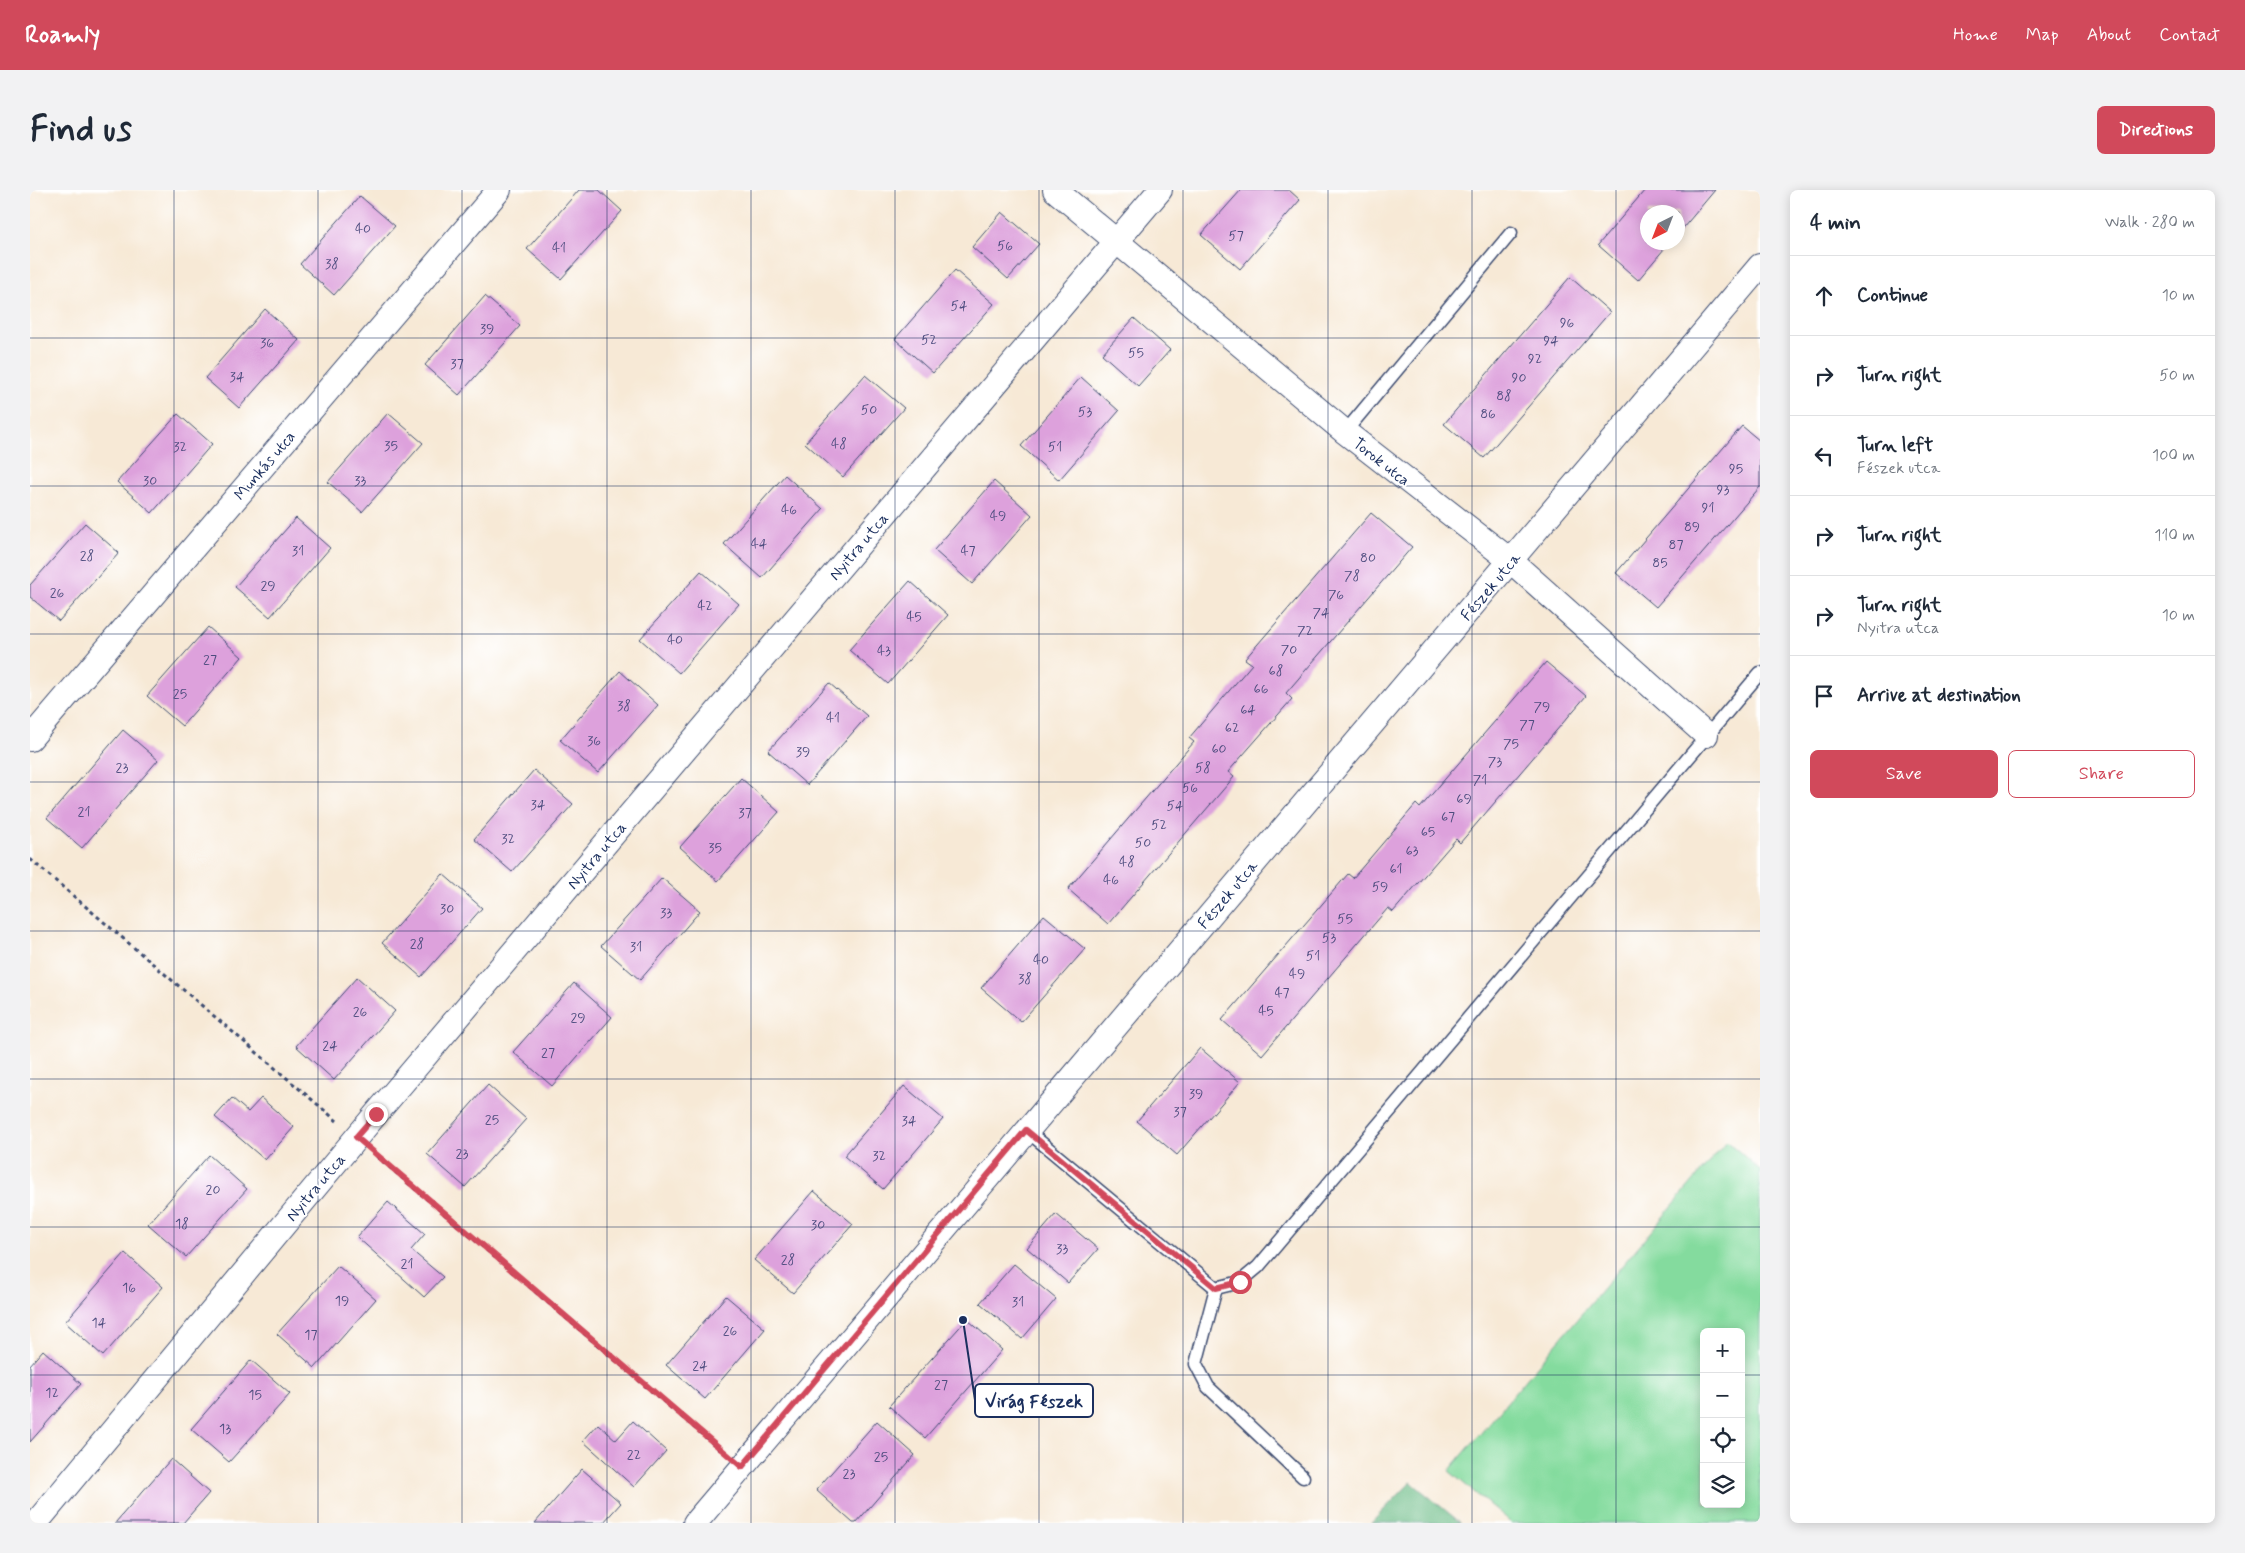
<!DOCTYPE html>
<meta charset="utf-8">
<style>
:root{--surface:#fff;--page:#f2f2f3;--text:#1f2937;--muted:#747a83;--line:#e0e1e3;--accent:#d1495b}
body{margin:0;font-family:Mynerve,sans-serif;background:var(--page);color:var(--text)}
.controls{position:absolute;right:15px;bottom:15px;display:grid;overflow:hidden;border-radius:8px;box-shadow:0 2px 12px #0003}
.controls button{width:45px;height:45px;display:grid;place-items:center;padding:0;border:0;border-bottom:1px solid var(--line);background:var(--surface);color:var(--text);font:25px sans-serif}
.compass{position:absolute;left:1610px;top:15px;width:45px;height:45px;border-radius:50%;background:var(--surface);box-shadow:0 2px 12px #0003;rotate:222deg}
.stop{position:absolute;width:15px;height:15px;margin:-11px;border:4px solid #d1495b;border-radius:50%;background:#fff}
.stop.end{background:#d1495b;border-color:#fff;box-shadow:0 1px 5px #0008}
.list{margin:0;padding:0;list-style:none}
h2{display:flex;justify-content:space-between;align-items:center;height:65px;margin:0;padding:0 20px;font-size:21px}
h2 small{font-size:16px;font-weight:400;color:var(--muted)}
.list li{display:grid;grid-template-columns:32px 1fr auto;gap:15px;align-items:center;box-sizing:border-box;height:80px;padding:0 20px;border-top:1px solid var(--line)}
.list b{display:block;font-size:19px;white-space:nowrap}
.list p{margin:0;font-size:16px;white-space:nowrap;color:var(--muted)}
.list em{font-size:16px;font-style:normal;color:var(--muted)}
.actions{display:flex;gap:10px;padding:15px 20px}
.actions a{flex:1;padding:11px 0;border:1px solid var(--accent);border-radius:8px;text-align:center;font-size:18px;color:var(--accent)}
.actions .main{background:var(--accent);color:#fff}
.icon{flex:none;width:28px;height:28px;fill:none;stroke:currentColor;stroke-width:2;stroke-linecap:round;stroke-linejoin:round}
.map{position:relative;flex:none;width:1730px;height:1333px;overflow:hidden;border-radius:8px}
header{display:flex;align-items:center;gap:30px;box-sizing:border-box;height:70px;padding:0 25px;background:var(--accent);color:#fff}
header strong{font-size:24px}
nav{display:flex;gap:28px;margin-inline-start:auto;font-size:18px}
.intro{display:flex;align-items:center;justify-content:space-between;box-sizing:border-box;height:120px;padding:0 30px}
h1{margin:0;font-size:35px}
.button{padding:12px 22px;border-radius:8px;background:var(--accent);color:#fff;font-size:18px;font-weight:700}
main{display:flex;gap:30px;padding:0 30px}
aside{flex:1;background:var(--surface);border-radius:8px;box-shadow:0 2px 12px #0003}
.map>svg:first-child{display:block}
.green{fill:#84db9e;stroke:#50857e;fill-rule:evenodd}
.forest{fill:#6bbb85;stroke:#437572}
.building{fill:#dda1dc}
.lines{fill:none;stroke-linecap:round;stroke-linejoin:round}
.service-casing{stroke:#3c4b70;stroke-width:15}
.minor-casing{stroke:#3c4b70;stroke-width:26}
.path{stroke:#3c4b70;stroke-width:3;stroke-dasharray:4 4;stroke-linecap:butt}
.service{stroke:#fff;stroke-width:12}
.minor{stroke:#fff;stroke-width:24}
.route{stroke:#d1495b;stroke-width:6}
.grid{fill:none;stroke:#1b2f5e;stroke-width:1;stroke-opacity:0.55}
.labels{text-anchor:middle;stroke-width:4;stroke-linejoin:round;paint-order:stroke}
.number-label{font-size:14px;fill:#4c4c7e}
.street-label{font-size:16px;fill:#1b2f5e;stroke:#fff}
.leader{fill:none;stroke:#1b2f5e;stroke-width:2}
.callout-dot{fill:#1b2f5e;stroke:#fff;stroke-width:2}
.callout{fill:#fff;stroke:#1b2f5e;stroke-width:2}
.callout-label{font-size:18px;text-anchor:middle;font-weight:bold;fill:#1b2f5e}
</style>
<header>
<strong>Roamly</strong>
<nav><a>Home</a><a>Map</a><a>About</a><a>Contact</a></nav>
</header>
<div class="intro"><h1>Find us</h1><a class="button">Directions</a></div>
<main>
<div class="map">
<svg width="1730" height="1333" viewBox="0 0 1730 1333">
<rect width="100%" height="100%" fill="#fff"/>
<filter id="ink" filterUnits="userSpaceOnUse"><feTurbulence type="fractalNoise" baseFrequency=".02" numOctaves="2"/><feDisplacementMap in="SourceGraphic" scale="10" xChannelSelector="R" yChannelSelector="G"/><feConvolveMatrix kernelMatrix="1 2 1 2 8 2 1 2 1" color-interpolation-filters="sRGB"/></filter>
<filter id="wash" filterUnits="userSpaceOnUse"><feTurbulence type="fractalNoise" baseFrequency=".0096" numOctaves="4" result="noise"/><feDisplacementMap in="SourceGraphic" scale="20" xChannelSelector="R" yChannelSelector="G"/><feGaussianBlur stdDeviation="1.12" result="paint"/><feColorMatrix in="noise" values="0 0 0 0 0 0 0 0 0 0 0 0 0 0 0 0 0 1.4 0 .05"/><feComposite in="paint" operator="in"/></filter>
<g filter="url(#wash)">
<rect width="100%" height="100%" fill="#f7e9d6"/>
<path class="green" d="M1697,951L1730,980V1333H1481L1419,1281ZM1674,1142H1711V1314H1674Z"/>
<polygon class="forest" points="1381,1292 1431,1333 1341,1333"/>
<g id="blocks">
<g class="building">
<polygon points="549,0 569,0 592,21 531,89 497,59"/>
<polygon points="1211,0 1259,0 1270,10 1210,79 1171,45"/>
<polygon points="1615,0 1685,0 1648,44 1648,22 1618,22 1618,52 1640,52 1608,90 1568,55"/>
<polygon points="330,6 365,36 304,105 270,74"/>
<polygon points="972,22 1009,54 978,89 942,57"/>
<polygon points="925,80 964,114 903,183 865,149"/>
<polygon points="1540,87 1580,122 1454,268 1414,234"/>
<polygon points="455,106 490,136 429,205 395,175"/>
<polygon points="235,119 269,150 209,218 175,188"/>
<polygon points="1104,128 1140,160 1108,196 1072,164"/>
<polygon points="835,185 874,218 813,287 775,253"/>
<polygon points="1051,187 1089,221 1029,290 991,256"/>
<polygon points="358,223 393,253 332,322 298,292"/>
<polygon points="148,224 182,254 122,323 87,292"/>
<polygon points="1712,236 1730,251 1730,297 1626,417 1586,383"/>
<polygon points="755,285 793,319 732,388 694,354"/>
<polygon points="964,291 1002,325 942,394 904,360"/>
<polygon points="1341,323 1382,357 1256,503 1262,509 1198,582 1204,587 1078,734 1038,699 1164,552 1159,548 1222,474 1215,469"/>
<polygon points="266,328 300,358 240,427 205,397"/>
<polygon points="55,333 89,363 29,431 0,407 0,395"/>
<polygon points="671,381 709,414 649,483 610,449"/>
<polygon points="880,391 918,425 858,494 819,460"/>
<polygon points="178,437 212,467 152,536 117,506"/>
<polygon points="1516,472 1556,506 1430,653 1426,649 1363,722 1358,718 1232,865 1192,830 1318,684 1323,688 1386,614 1390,618"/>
<polygon points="590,481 628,515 568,583 530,550"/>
<polygon points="799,493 837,526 777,595 738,561"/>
<polygon points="93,540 128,570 52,658 17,628"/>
<polygon points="504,580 543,614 482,682 444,649"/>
<polygon points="711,588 749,622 688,691 650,657"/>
<polygon points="413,684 452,718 391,787 352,753"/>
<polygon points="632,688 670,721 610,790 571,756"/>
<polygon points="1014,725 1055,759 991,832 951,798"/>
<polygon points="327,787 365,821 304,890 266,856"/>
<polygon points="544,793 582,827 522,896 483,862"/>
<polygon points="1170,858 1210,892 1147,965 1107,931"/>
<polygon points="458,895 496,929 435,997 397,964"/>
<polygon points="874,896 913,929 853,999 814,966"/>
<polygon points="202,908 218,922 231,908 264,937 235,970 185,927"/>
<polygon points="179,965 217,999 156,1067 118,1034"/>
<polygon points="784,1001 823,1034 763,1103 724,1070"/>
<polygon points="358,1012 395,1044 381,1060 413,1087 394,1107 327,1047"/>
<polygon points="1026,1024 1068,1059 1038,1093 997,1058"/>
<polygon points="95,1063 133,1097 73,1166 35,1132"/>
<polygon points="984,1074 1026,1109 992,1149 950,1113"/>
<polygon points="308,1076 346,1109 285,1178 247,1144"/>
<polygon points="696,1106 735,1139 675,1209 636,1175"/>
<polygon points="937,1129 972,1160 895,1248 859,1216"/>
<polygon points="13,1160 51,1194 0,1252 0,1175"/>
<polygon points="221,1170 260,1204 199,1272 161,1239"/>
<polygon points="603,1231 636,1261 604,1297 553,1251 568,1234 586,1250"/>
<polygon points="847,1231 885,1265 826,1333 823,1333 786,1300"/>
<polygon points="141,1269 179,1303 153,1333 85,1333"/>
<polygon points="552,1279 591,1313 573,1333 505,1333"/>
</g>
</g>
</g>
<g filter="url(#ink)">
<use href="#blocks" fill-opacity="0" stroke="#3c4b70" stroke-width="1"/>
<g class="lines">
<g class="service-casing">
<g id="service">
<polyline points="1315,242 1481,43"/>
<polyline points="996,940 1186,1098 1210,1092 1228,1077 1730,483"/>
<polyline points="1186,1098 1166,1174 1178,1197 1273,1287"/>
</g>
</g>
<g class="minor-casing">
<g id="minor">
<polyline points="1025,0 1315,242 1481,371 1676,545"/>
<polyline points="0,549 469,0"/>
<polyline points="6,1333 346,924 1130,0"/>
<polyline points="665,1333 1730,76"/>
</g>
</g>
<g class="path">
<polyline points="0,669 307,931"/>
<polyline points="347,966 692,1261"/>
</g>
<use href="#service" class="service"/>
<use href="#minor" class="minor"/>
</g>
</g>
<g class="lines" filter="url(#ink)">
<polyline class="route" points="346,924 326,947 712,1277 996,940 1186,1098 1210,1092"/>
</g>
<path class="grid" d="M144,0V1333M288,0V1333M432,0V1333M577,0V1333M721,0V1333M865,0V1333M1009,0V1333M1153,0V1333M1298,0V1333M1442,0V1333M1586,0V1333M0,148H1730M0,296H1730M0,444H1730M0,592H1730M0,741H1730M0,889H1730M0,1037H1730M0,1185H1674M1711,1185H1730"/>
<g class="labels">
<g class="number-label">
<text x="333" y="43">40</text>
<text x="1206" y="50">57</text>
<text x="975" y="60">56</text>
<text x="529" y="62">41</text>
<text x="302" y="78">38</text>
<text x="929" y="120">54</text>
<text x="1537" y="137">96</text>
<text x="457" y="143">39</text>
<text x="899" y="154">52</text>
<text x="1521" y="155">94</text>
<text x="237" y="157">36</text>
<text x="1106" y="167">55</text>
<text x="1505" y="173">92</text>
<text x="427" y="178">37</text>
<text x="207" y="191">34</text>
<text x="1489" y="192">90</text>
<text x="1474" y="210">88</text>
<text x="839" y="224">50</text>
<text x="1055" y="226">53</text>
<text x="1458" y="228">86</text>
<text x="809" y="258">48</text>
<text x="361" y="260">35</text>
<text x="150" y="261">32</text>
<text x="1025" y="261">51</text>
<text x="1706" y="283">95</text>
<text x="120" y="295">30</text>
<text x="330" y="295">33</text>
<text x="1693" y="304">93</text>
<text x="1678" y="322">91</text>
<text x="759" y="324">46</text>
<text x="968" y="330">49</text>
<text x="1662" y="341">89</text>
<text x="729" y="358">44</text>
<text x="1646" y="359">87</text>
<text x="268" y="365">31</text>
<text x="938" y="365">47</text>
<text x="57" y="370">28</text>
<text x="1338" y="372">80</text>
<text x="1630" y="377">85</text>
<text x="1322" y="390">78</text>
<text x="238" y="400">29</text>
<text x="27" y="407">26</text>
<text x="1306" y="409">76</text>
<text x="675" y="420">42</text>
<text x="1291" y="427">74</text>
<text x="884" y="431">45</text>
<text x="1275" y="445">72</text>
<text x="645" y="454">40</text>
<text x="1259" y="464">70</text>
<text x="854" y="465">43</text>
<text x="180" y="474">27</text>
<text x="1246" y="485">68</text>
<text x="1231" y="503">66</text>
<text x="150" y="508">25</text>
<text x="594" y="520">38</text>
<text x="1512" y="521">79</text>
<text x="1218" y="524">64</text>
<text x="803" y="532">41</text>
<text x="1497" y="539">77</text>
<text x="1202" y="542">62</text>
<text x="564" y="555">36</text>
<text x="1481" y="558">75</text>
<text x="1189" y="563">60</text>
<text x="773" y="566">39</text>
<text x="1465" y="576">73</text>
<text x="92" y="582">23</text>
<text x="1173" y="582">58</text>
<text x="1450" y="594">71</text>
<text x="1160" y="602">56</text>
<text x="1434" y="613">69</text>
<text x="508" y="619">34</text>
<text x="1145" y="620">54</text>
<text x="54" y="626">21</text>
<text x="715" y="627">37</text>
<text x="1418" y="631">67</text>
<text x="1129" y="639">52</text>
<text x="1398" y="646">65</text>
<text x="478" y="653">32</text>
<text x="1113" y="657">50</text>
<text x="685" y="662">35</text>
<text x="1382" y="665">63</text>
<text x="1097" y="676">48</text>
<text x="1366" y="683">61</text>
<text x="1081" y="694">46</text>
<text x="1350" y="701">59</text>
<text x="417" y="723">30</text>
<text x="636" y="727">33</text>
<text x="1315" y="733">55</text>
<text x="1299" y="752">53</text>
<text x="387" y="758">28</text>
<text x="606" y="761">31</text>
<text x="1283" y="770">51</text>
<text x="1011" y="774">40</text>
<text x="1267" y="788">49</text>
<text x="995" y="793">38</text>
<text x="1252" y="807">47</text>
<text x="1236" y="825">45</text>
<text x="330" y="826">26</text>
<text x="548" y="832">29</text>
<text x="300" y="860">24</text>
<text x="518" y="867">27</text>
<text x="1166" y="908">39</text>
<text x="1150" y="926">37</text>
<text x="462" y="934">25</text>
<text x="879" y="935">34</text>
<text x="432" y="968">23</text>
<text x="849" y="970">32</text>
<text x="183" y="1004">20</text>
<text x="152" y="1038">18</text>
<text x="788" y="1039">30</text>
<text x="1032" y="1063">33</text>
<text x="758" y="1074">28</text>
<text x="377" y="1078">21</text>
<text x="99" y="1102">16</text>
<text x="312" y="1115">19</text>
<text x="988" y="1116">31</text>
<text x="69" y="1137">14</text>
<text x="700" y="1145">26</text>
<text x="281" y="1149">17</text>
<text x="670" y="1180">24</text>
<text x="911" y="1199">27</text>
<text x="22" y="1207">12</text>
<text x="225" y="1209">15</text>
<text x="195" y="1243">13</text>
<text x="604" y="1269">22</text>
<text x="851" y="1271">25</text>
<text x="819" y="1288">23</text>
</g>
<g class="street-label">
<text transform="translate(1352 271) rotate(38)" y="6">Torok utca</text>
<text transform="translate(234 275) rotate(-50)" y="6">Munkás utca</text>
<text transform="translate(828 356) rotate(-50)" y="6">Nyitra utca</text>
<text transform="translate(1460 396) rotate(-50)" y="6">Fészek utca</text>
<text transform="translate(566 665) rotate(-50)" y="6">Nyitra utca</text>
<text transform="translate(1197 704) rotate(-50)" y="6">Fészek utca</text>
<text transform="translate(285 997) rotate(-50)" y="6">Nyitra utca</text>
</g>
</g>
<path class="leader" d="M933 1130L945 1210"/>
<circle class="callout-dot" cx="933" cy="1130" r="5"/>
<rect class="callout" x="945" y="1194" width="118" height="33" rx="5"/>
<g class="callout-label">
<text x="1004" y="1217">Virág Fészek</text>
</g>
</svg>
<div class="controls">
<button>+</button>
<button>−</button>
<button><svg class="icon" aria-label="locate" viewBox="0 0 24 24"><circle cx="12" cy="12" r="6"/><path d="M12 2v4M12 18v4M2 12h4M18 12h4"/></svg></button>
<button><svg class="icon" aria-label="layers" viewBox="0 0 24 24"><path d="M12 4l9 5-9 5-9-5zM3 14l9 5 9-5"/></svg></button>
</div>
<svg class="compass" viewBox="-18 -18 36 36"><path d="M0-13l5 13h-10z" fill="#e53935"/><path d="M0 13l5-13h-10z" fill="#747a83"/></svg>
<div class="stop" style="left:1210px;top:1092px"></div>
<div class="stop end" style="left:346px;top:924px"></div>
</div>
<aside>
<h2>4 min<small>Walk · 280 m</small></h2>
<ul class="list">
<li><svg class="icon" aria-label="ahead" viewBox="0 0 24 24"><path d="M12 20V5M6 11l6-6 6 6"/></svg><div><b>Continue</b></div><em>10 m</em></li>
<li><svg class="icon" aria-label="right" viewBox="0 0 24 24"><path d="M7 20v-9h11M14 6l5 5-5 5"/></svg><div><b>Turn right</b></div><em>50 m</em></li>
<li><svg class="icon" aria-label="left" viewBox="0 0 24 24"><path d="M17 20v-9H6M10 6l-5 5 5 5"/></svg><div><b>Turn left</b><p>Fészek utca</p></div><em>100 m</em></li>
<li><svg class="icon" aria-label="right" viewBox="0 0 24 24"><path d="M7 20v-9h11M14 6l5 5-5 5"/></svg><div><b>Turn right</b></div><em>110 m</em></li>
<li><svg class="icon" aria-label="right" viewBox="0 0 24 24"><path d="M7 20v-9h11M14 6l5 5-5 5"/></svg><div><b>Turn right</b><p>Nyitra utca</p></div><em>10 m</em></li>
<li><svg class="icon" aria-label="arrive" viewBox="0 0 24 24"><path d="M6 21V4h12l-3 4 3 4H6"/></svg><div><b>Arrive at destination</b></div></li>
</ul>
<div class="actions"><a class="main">Save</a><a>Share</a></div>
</aside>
</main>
